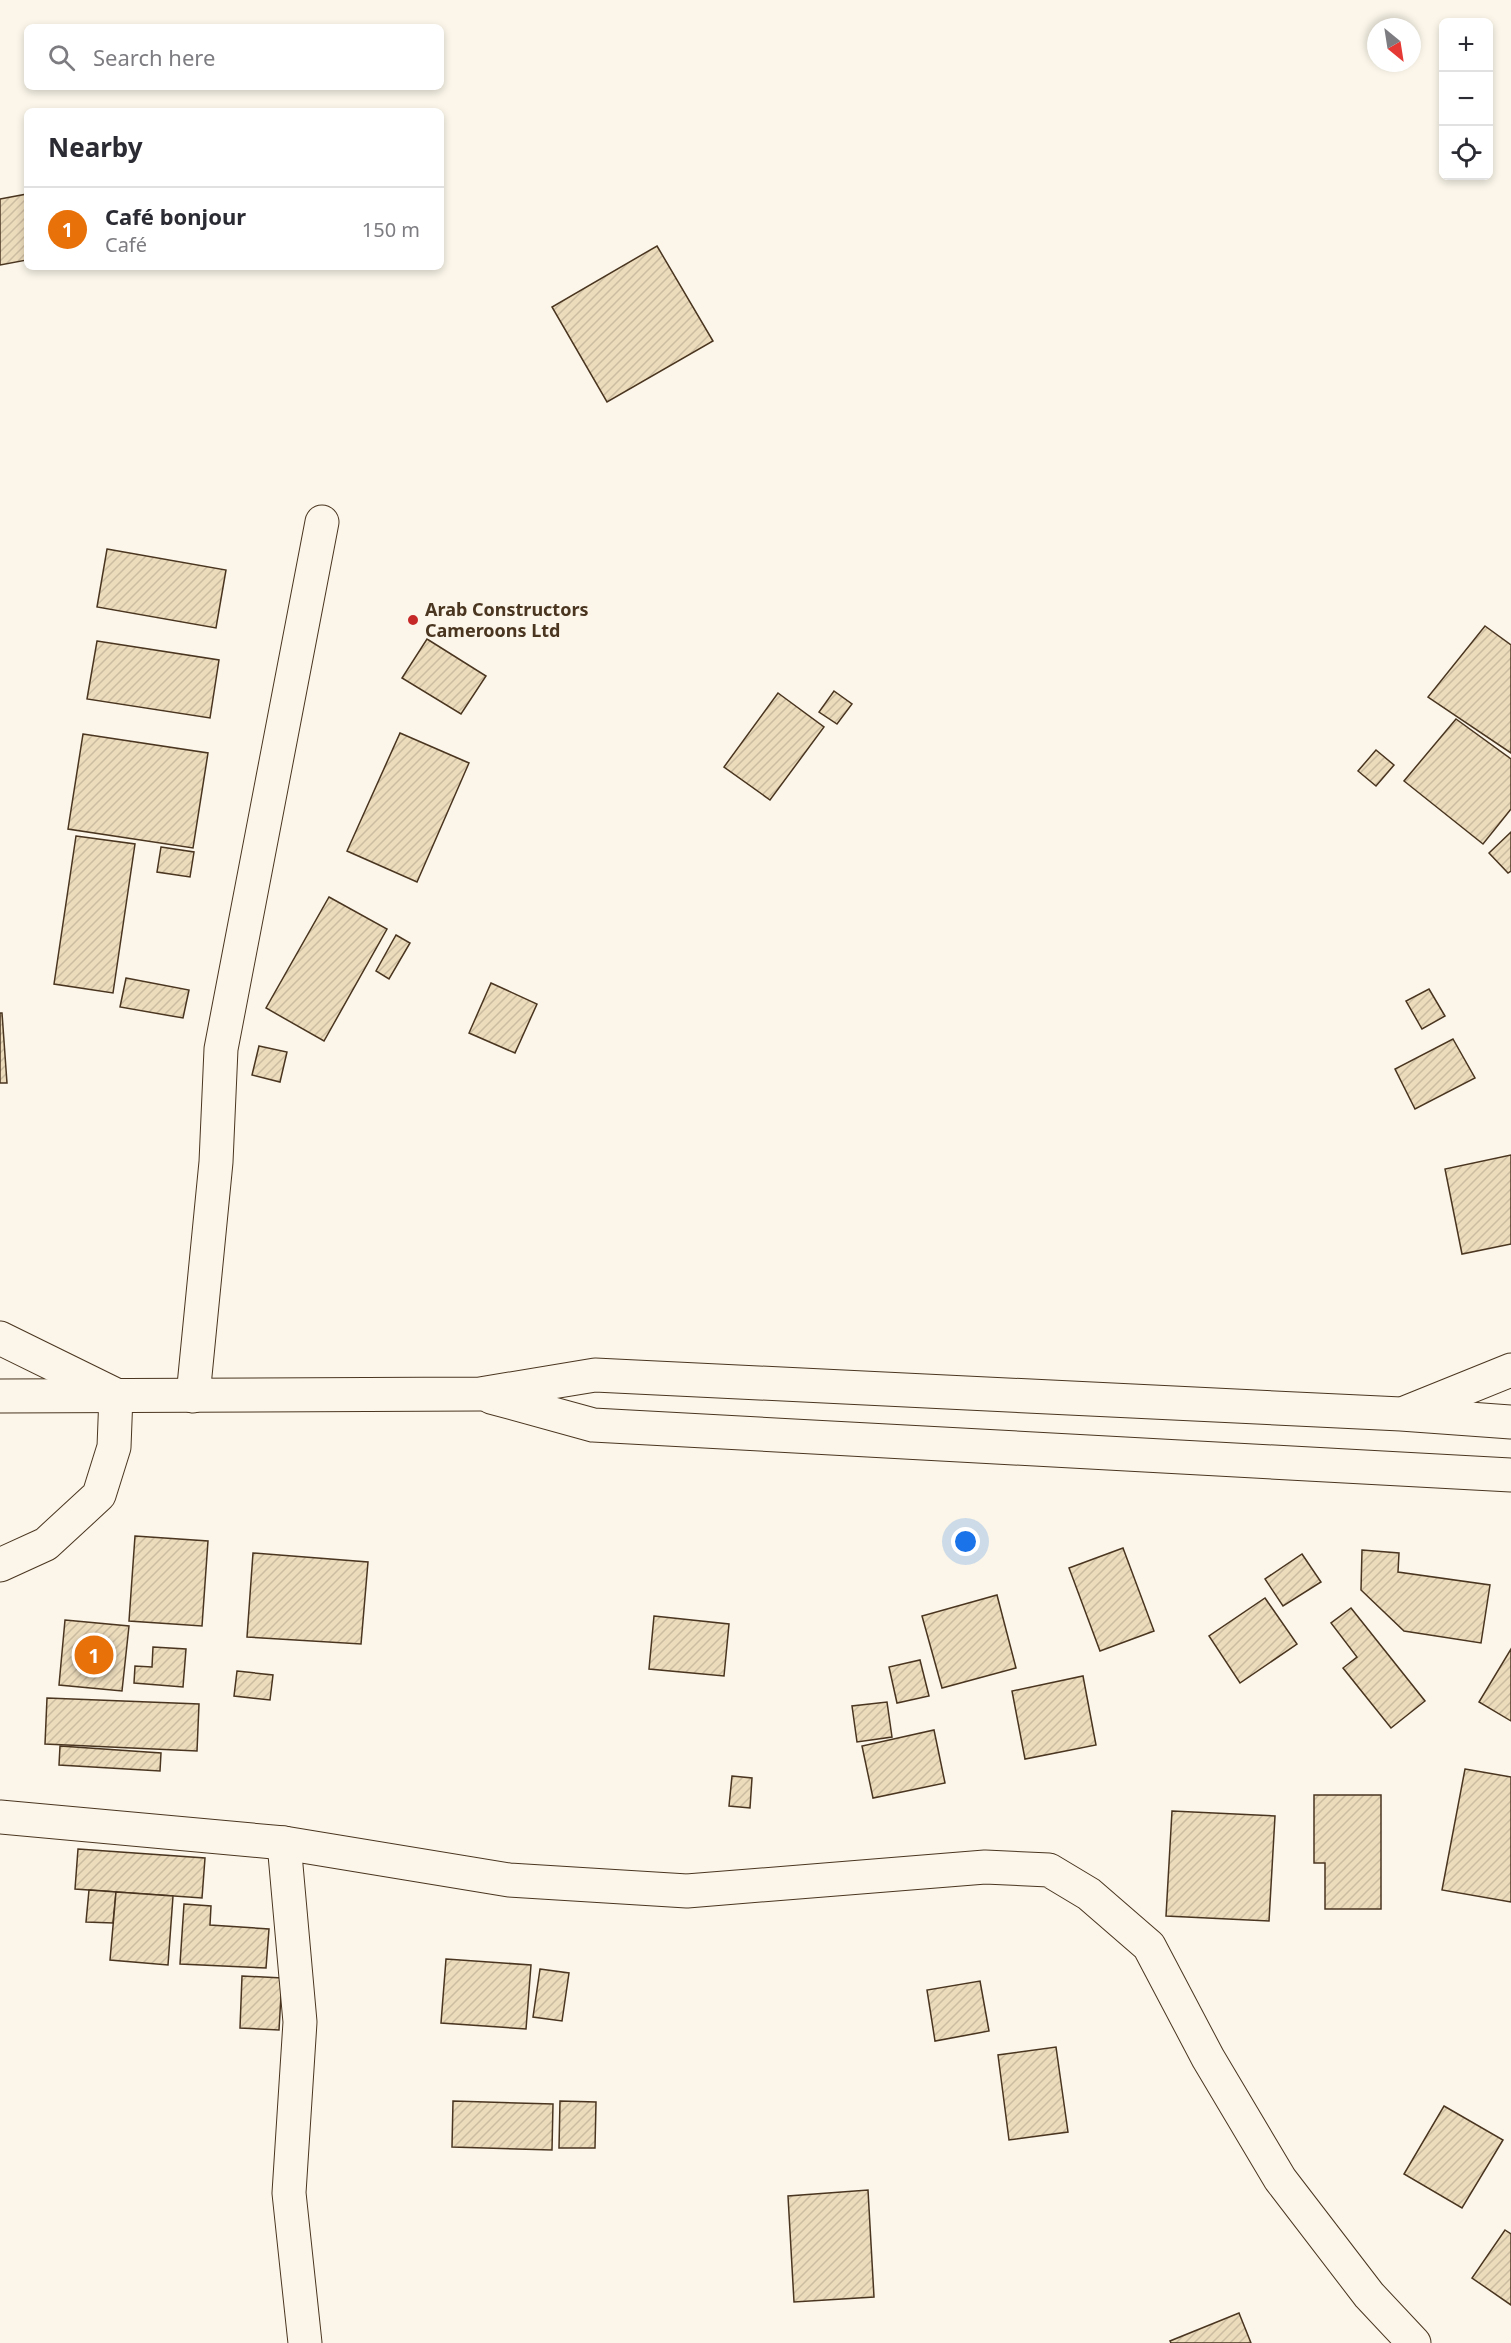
<!DOCTYPE html>
<meta charset="utf-8">
<style>
:root{--surface:#fff;--page:#f2f2f3;--text:#2b2b33;--muted:#7c7c81;--line:#e1e1e2;--accent:#1a73e8}
body{margin:0;font-family:"Noto Sans",sans-serif;background:var(--page);color:var(--text)}
.controls{position:absolute;right:18px;top:18px;display:grid;overflow:hidden;border-radius:9px;box-shadow:0 3px 9px #0003}
.controls button{width:54px;height:54px;display:grid;place-items:center;padding:0;border:0;border-bottom:2px solid var(--line);background:var(--surface);color:var(--text);font:30px sans-serif}
.compass{position:absolute;left:1367px;top:18px;width:54px;height:54px;border-radius:50%;background:var(--surface);box-shadow:0 3px 9px #0003;rotate:150deg}
.you{position:absolute;left:966px;top:1542px;width:21px;height:21px;margin:-15px;border:4px solid #fff;border-radius:50%;background:#1a73e8;box-shadow:0 0 0 9px #1a73e833}
.badge{display:grid;place-items:center;width:39px;height:39px;border-radius:50%;background:var(--accent);color:#fff;font-size:20px;font-weight:700}
.pin{position:absolute;translate:-50% -50%;border:3px solid #fff;box-shadow:0 2px 6px #0006}
.list{margin:0;padding:0;list-style:none}
h2{display:flex;justify-content:space-between;align-items:center;height:78px;margin:0;padding:0 24px;font-size:26px}
h2 small{font-size:20px;font-weight:400;color:var(--muted)}
.list li{display:grid;grid-template-columns:39px 1fr auto;gap:18px;align-items:center;box-sizing:border-box;height:84px;padding:0 24px;border-top:2px solid var(--line)}
.list b{display:block;font-size:22px;white-space:nowrap}
.list p{margin:0;font-size:20px;white-space:nowrap;color:var(--muted)}
.list em{font-size:20px;font-style:normal;color:var(--muted)}
.icon{flex:none;width:33px;height:33px;fill:none;stroke:currentColor;stroke-width:2;stroke-linecap:round;stroke-linejoin:round}
.map{position:relative;flex:none;width:1511px;height:2343px;overflow:hidden}
.search{position:absolute;background:var(--surface);box-shadow:0 3px 9px #0003;left:24px;top:24px;width:420px;height:66px;display:flex;align-items:center;gap:15px;box-sizing:border-box;padding:0 21px;border-radius:9px;color:var(--muted);font-size:22px}
.panel{position:absolute;background:var(--surface);box-shadow:0 3px 9px #0003;left:24px;top:108px;width:420px;height:162px;border-radius:9px}
.map>svg:first-child{display:block}
.building{fill:url(#building-hatch);stroke:#4a3520;stroke-width:1.5}
.lines{fill:none;stroke-linecap:round;stroke-linejoin:round}
.minor-casing{stroke:#4a3520;stroke-width:35}
.highway-casing{stroke:#4a3520;stroke-width:35}
.minor{stroke:#fbf6e9;stroke-width:33}
.highway{stroke:#fbf6e9;stroke-width:33}
.poi-dot{fill:#c62828;stroke:#fbf6e9;stroke-width:2}
.labels{text-anchor:middle;stroke-width:4.5;stroke-linejoin:round;paint-order:stroke}
.poi-label{font-size:18px;font-weight:bold;fill:#4a3520;stroke:#fbf6e9;text-anchor:start}
</style>
<div class="map">
<svg width="1511" height="2343" viewBox="0 0 1511 2343">
<defs>
<pattern id="building-hatch" width="6" height="6" patternUnits="userSpaceOnUse" patternTransform="scale(1.5)"><rect width="6" height="6" fill="#ecdcbc"/><path d="M-1 1l2-2M0 6l6-6M5 7l2-2" fill="none" stroke="#ccbda1"/></pattern>
</defs>
<rect width="100%" height="100%" fill="#fbf6e9"/>
<g class="building">
<polygon points="27,194 27,260 0,265 0,199"/>
<polygon points="657,246 713,341 607,402 552,307"/>
<polygon points="107,549 226,570 216,628 97,607"/>
<polygon points="1485,626 1511,645 1511,753 1428,697"/>
<polygon points="427,639 486,676 461,714 402,678"/>
<polygon points="97,641 219,660 210,718 87,699"/>
<polygon points="834,691 852,704 837,724 819,712"/>
<polygon points="778,693 824,727 770,800 724,767"/>
<polygon points="1456,719 1511,759 1511,809 1483,844 1404,781"/>
<polygon points="400,733 469,763 417,882 347,851"/>
<polygon points="83,734 208,753 193,848 68,829"/>
<polygon points="1376,750 1394,765 1376,786 1358,771"/>
<polygon points="1511,832 1511,871 1508,873 1489,853"/>
<polygon points="76,836 135,844 113,993 54,984"/>
<polygon points="161,847 194,852 190,877 157,872"/>
<polygon points="329,897 387,929 324,1041 266,1008"/>
<polygon points="396,935 410,943 389,979 376,971"/>
<polygon points="126,978 189,990 183,1018 120,1007"/>
<polygon points="491,983 537,1004 515,1053 469,1033"/>
<polygon points="1429,989 1445,1016 1422,1029 1406,1001"/>
<polygon points="0,1013 2,1013 7,1083 0,1083"/>
<polygon points="1453,1039 1475,1078 1415,1109 1395,1069"/>
<polygon points="259,1046 287,1052 280,1082 252,1075"/>
<polygon points="1511,1155 1511,1244 1462,1254 1445,1169"/>
<polygon points="135,1536 208,1541 202,1626 129,1621"/>
<polygon points="1123,1548 1154,1631 1100,1651 1069,1568"/>
<polygon points="1362,1550 1399,1553 1398,1572 1490,1585 1481,1643 1404,1631 1361,1590"/>
<polygon points="253,1553 368,1562 361,1644 247,1637"/>
<polygon points="1302,1554 1321,1582 1283,1606 1265,1579"/>
<polygon points="997,1595 1016,1668 942,1688 922,1616"/>
<polygon points="1265,1598 1297,1644 1240,1683 1209,1636"/>
<polygon points="1351,1608 1425,1701 1391,1728 1343,1668 1357,1657 1331,1623"/>
<polygon points="654,1616 729,1624 724,1676 649,1669"/>
<polygon points="65,1620 129,1626 122,1691 59,1685"/>
<polygon points="153,1647 186,1649 183,1687 134,1683 135,1666 152,1667"/>
<polygon points="1511,1649 1511,1721 1479,1702"/>
<polygon points="920,1660 929,1696 897,1703 889,1667"/>
<polygon points="237,1671 273,1675 270,1700 234,1696"/>
<polygon points="1083,1676 1096,1745 1025,1759 1012,1691"/>
<polygon points="47,1698 199,1704 197,1751 45,1744"/>
<polygon points="887,1702 892,1737 857,1742 852,1706"/>
<polygon points="934,1730 945,1783 873,1798 862,1746"/>
<polygon points="60,1746 161,1753 160,1771 59,1765"/>
<polygon points="1465,1769 1511,1777 1511,1902 1442,1890"/>
<polygon points="732,1776 752,1778 750,1808 729,1806"/>
<polygon points="1314,1795 1381,1795 1381,1909 1325,1909 1325,1863 1314,1863"/>
<polygon points="1172,1811 1275,1816 1269,1921 1166,1916"/>
<polygon points="78,1849 205,1858 202,1898 75,1889"/>
<polygon points="89,1890 116,1892 113,1923 86,1922"/>
<polygon points="116,1892 173,1896 168,1965 110,1960"/>
<polygon points="184,1904 211,1906 210,1925 269,1929 266,1968 180,1964"/>
<polygon points="446,1959 531,1965 526,2029 441,2023"/>
<polygon points="540,1969 569,1973 562,2021 533,2017"/>
<polygon points="242,1976 282,1978 279,2030 240,2028"/>
<polygon points="980,1981 989,2031 935,2041 927,1990"/>
<polygon points="1056,2047 1068,2132 1009,2140 998,2055"/>
<polygon points="453,2101 553,2104 552,2150 452,2147"/>
<polygon points="560,2101 596,2102 595,2148 559,2148"/>
<polygon points="1444,2106 1503,2140 1462,2208 1404,2174"/>
<polygon points="868,2190 874,2297 794,2302 788,2196"/>
<polygon points="1505,2230 1511,2234 1511,2305 1472,2278"/>
<polygon points="1239,2313 1251,2343 1171,2343 1170,2341"/>
</g>
<g class="lines">
<g class="minor-casing">
<g id="minor">
<polyline points="0,1338 116,1395 114,1447 99,1495 46,1544 0,1565"/>
<polyline points="193,1396 216,1162 221,1049 322,522"/>
<polyline points="0,1817 284,1843 509,1880 687,1891 985,1867 1049,1870 1089,1894 1149,1946 1208,2058 1280,2179 1369,2295 1414,2343"/>
<polyline points="284,1843 300,2022 289,2193 305,2343"/>
</g>
</g>
<g class="highway-casing">
<g id="highway">
<polyline points="0,1396 480,1394 595,1375 1401,1414 1511,1422"/>
<polyline points="491,1397 593,1425 1511,1475"/>
<polyline points="1407,1412 1511,1370"/>
</g>
</g>
<use href="#minor" class="minor"/>
<use href="#highway" class="highway"/>
</g>
<circle class="poi-dot" cx="413" cy="620" r="6"/>
<g class="labels">
<g class="poi-label">
<text x="425" y="616">Arab Constructors<tspan x="425" dy="21">Cameroons Ltd</tspan></text>
</g>
</g>
</svg>
<div class="controls">
<button>+</button>
<button>−</button>
<button><svg class="icon" aria-label="locate" viewBox="0 0 24 24"><circle cx="12" cy="12" r="6"/><path d="M12 2v4M12 18v4M2 12h4M18 12h4"/></svg></button>
</div>
<svg class="compass" viewBox="-18 -18 36 36"><path d="M0-13l5 13h-10z" fill="#e53935"/><path d="M0 13l5-13h-10z" fill="#7c7c81"/></svg>
<div class="you"></div>
<div class="pin badge" style="left:94px;top:1655px;background:#e8710a">1</div>
<div class="search"><svg class="icon" aria-label="search" viewBox="0 0 24 24"><circle cx="10" cy="10" r="6"/><path d="M15 15l6 6"/></svg>Search here</div>
<section class="panel">
<h2>Nearby<small></small></h2>
<ul class="list">
<li><span class="badge" style="background:#e8710a">1</span><div><b>Café bonjour</b><p>Café</p></div><em>150 m</em></li>
</ul>
</section>
</div>
